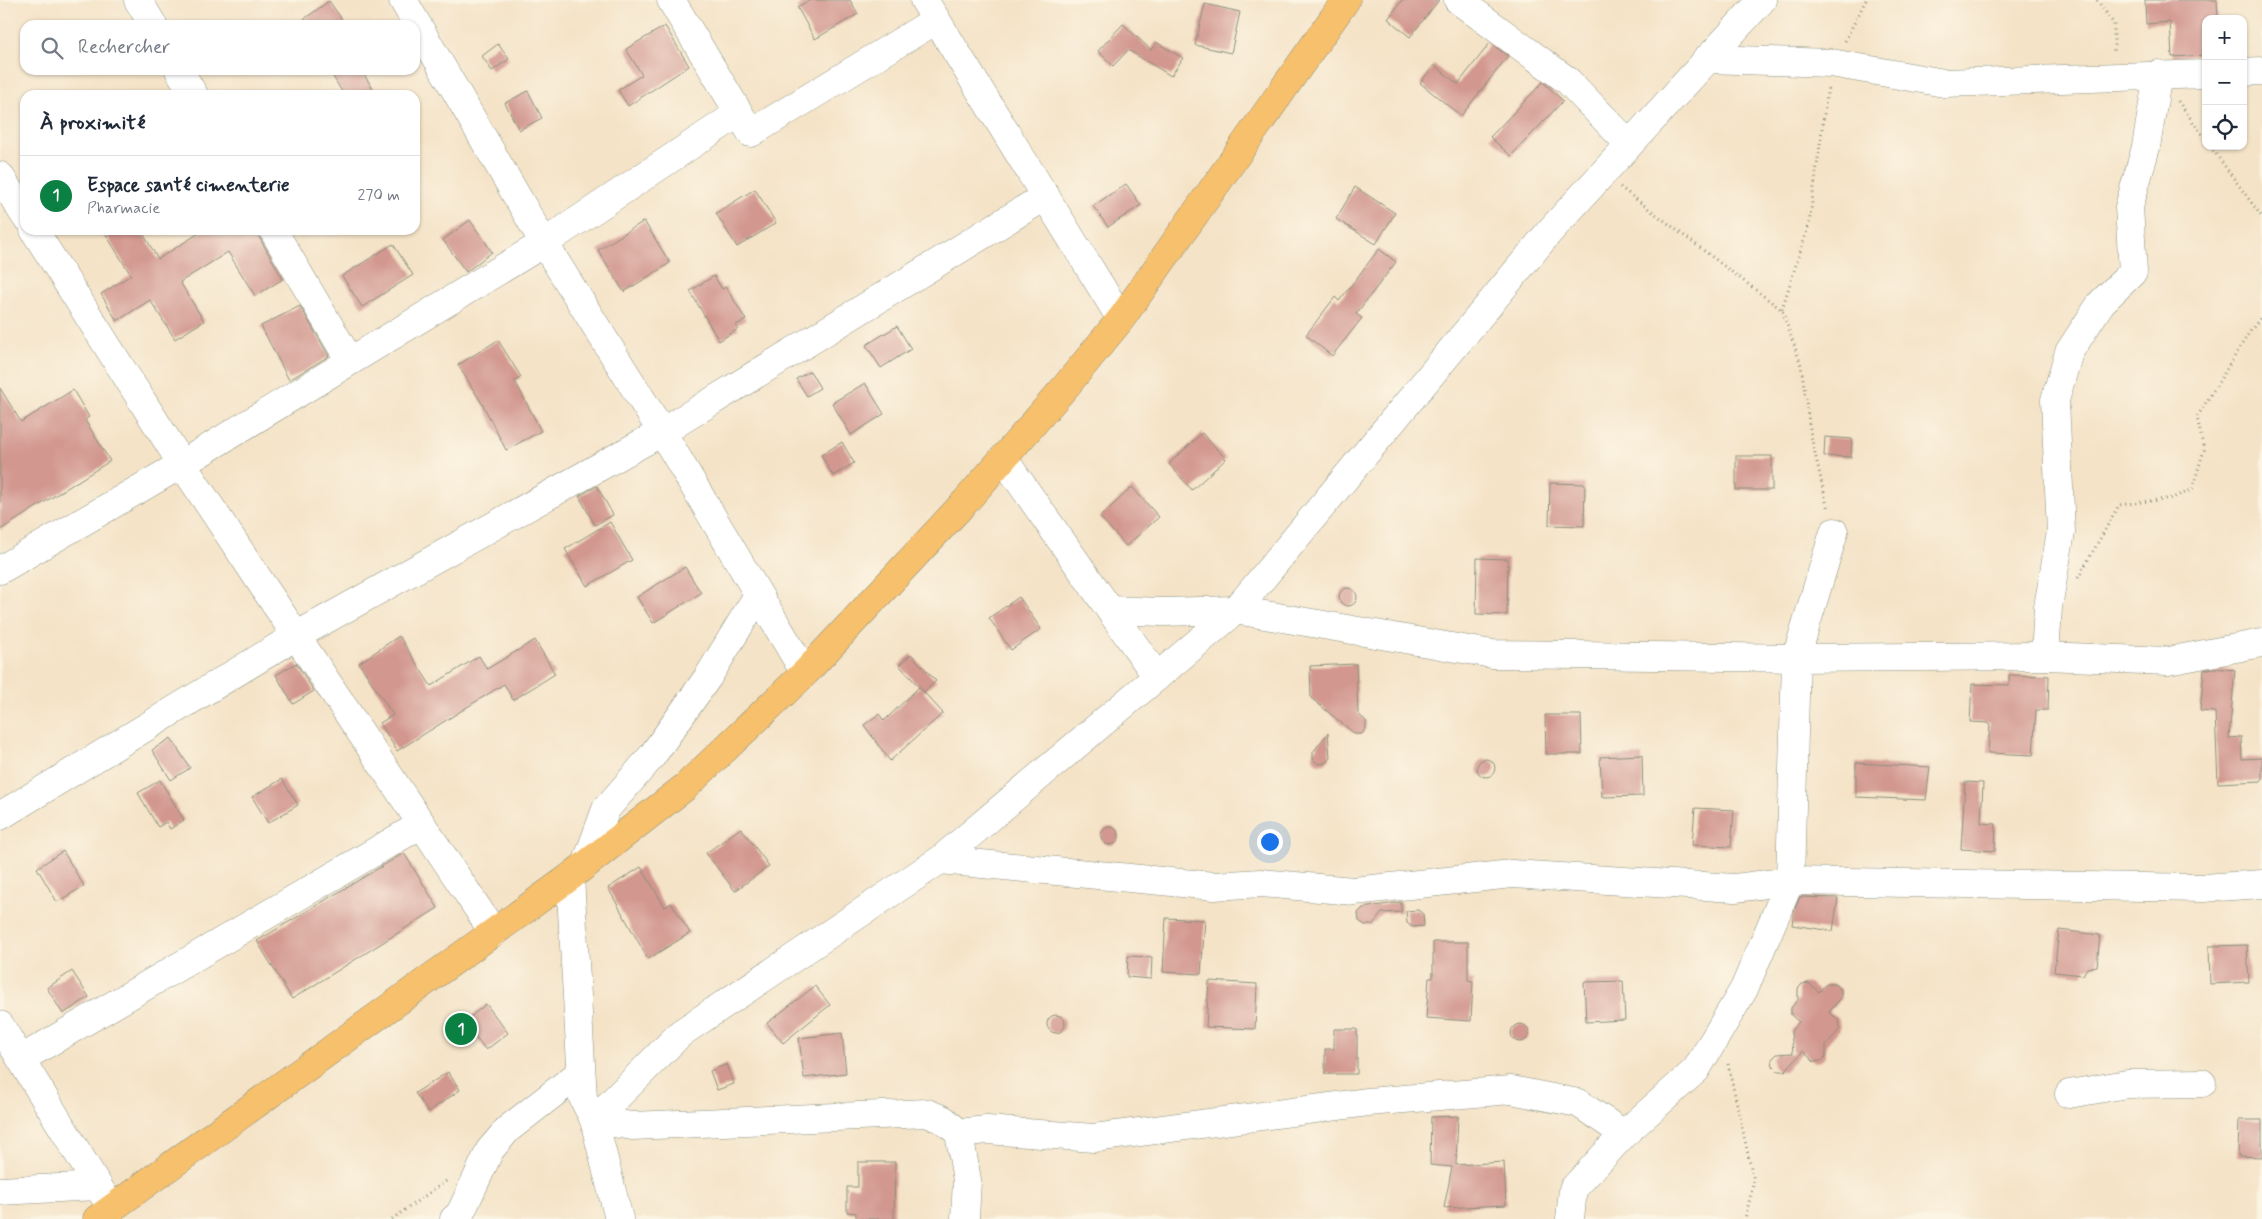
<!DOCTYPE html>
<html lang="fr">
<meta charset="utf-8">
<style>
:root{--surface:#fff;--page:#f6f6f7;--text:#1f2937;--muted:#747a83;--line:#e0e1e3;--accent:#0b8043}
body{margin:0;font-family:Mynerve,sans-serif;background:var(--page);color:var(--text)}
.controls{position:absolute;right:15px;top:15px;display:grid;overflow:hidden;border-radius:10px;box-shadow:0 1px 4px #0004}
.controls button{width:45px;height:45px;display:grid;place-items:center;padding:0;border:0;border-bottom:1px solid var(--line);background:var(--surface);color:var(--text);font:25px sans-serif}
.you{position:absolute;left:1269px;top:841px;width:18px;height:18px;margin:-12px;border:4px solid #fff;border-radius:50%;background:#1a73e8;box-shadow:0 0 0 8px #1a73e833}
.badge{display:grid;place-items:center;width:32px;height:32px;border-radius:50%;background:var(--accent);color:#fff;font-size:16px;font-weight:700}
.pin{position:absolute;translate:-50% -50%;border:2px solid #fff;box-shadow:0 1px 5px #0006}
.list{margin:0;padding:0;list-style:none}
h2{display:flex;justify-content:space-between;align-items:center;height:65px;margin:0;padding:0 20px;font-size:21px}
h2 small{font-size:16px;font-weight:400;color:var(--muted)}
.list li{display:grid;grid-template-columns:32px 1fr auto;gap:15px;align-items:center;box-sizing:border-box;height:80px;padding:0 20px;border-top:1px solid var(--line)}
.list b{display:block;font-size:19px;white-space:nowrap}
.list p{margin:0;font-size:16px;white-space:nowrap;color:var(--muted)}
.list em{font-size:16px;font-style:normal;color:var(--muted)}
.icon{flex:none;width:28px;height:28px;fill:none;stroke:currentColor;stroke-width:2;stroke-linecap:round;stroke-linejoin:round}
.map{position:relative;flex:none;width:2262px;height:1219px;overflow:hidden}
.search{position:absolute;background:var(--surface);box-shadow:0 1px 4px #0004;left:20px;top:20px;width:400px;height:55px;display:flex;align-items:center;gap:12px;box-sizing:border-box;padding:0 18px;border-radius:15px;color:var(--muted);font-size:19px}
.panel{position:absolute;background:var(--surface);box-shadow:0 1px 4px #0004;left:20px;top:90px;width:400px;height:145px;border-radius:15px}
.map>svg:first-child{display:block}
.building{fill:#d2978f}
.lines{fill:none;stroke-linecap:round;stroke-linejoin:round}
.minor-casing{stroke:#8a907e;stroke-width:29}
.highway-casing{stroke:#8a907e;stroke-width:29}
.path{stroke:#8a907e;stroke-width:3;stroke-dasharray:1 4;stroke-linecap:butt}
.minor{stroke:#fff;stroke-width:28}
.highway{stroke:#f7c06c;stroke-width:28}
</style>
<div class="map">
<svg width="2262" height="1219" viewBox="0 0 2262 1219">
<rect width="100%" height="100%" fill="#fcf5e5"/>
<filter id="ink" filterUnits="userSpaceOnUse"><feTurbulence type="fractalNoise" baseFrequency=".02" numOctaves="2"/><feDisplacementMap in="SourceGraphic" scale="10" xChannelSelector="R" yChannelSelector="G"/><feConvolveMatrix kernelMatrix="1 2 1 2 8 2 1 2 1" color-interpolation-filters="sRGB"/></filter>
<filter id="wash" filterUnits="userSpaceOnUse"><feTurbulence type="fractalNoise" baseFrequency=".0096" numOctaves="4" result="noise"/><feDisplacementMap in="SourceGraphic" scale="20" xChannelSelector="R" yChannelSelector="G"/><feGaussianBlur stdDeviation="1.12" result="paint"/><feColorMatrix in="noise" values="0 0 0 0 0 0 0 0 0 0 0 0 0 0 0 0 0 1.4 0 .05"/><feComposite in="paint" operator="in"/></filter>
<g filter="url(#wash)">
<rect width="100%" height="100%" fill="#f4e3c7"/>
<g id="blocks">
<g class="building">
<polygon points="810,0 850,0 858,14 815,39 797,7"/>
<polygon points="1402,0 1439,0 1410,37 1388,19"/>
<polygon points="2145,0 2217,0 2218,19 2206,19 2206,55 2172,57 2170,22 2146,24"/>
<polygon points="329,1 346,25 296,25"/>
<polygon points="1205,4 1240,12 1231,53 1195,45"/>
<polygon points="1123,24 1151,50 1156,42 1183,58 1171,76 1128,50 1113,66 1098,51"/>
<polygon points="665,26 689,66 628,106 618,90 642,75 626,49"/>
<polygon points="1490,43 1508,56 1461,116 1420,83 1434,65 1458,84"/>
<polygon points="498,44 509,59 492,71 482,56"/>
<polygon points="329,70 361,70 377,95 344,95"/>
<polygon points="1543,82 1563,101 1511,156 1490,137"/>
<polygon points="528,91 542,118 519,130 505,103"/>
<polygon points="1126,184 1141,205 1108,227 1093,206"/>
<polygon points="1355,187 1395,213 1376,244 1336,219"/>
<polygon points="755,189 776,223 737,247 716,213"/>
<polygon points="470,220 492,252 466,272 443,240"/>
<polygon points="644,221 670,263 624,292 598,250"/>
<polygon points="103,230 141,230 158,259 204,230 255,230 283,279 255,296 228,252 180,282 204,321 175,339 150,300 117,321 101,294 131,275"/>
<polygon points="393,244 413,275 362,307 342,276"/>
<polygon points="1379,249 1396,262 1356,314 1362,318 1332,356 1306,335 1335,297 1339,301"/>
<polygon points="714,276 722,289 726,287 746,320 736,325 738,329 719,341 690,291"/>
<polygon points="300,306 329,356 289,380 261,326"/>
<polygon points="897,326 911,349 881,368 866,345"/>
<polygon points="498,340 521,377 515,381 541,431 506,450 483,405 458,365"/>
<polygon points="810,371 820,388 807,396 796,379"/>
<polygon points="865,383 884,414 851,435 832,403"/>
<polygon points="0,388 21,422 73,390 89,417 85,420 110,461 0,530"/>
<polygon points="1202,433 1226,459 1192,490 1169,464"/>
<polygon points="1825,437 1852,439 1851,457 1824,456"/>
<polygon points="842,442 854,463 833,476 821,455"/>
<rect x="1736" y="456" width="36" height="34"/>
<polygon points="1550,483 1585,484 1584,526 1549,525"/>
<polygon points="597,486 613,515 595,525 579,496"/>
<polygon points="1132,487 1159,517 1126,546 1100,517"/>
<polygon points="610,522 632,560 587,586 565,549"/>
<polygon points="1477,558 1508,559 1507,615 1476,614"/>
<polygon points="685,567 701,593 653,623 637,597"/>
<circle cx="1348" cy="597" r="9"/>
<polygon points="1019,597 1041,629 1011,650 989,618"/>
<polygon points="399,636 431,686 479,656 487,669 535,640 555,674 513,700 504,684 397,751 380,723 393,715 359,663"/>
<polygon points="911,654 936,681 924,692 899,665"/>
<polygon points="296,663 314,691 293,704 276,675"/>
<polygon points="1356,664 1358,714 1366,721 1366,728 1362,734 1355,734 1311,698 1310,666"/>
<polygon points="2213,668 2235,670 2229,738 2241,737 2242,759 2262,758 2262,781 2218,783 2215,712 2200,711 2204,670"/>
<polygon points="2009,675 2049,676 2048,710 2036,710 2033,755 1988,753 1990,723 1970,722 1972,684 2009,685"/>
<polygon points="919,687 943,713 890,761 864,725 879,714 884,721"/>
<polygon points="1545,715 1581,715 1582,754 1546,754"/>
<polygon points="1328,733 1330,758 1325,763 1318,764 1313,759 1313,752"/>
<polygon points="171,738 190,768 171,780 152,750"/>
<polygon points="1642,755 1643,796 1602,797 1600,757"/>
<circle cx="1486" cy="768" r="9"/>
<polygon points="1856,763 1930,767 1926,800 1856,797"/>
<polygon points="282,779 298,805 268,823 252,797"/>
<polygon points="160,780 184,820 170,829 166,822 158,827 138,793"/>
<polygon points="1965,782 1983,783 1981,823 1996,824 1995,851 1961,849"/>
<polygon points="1695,808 1734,810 1731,847 1692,845"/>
<circle cx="1110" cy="836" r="9"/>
<polygon points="741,828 769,866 735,891 706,853"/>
<polygon points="63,851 84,886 57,902 37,868"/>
<polygon points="404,853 438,908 292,999 257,941"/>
<polygon points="641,867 665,907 671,903 690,933 648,959 608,888"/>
<polygon points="1800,897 1838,898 1833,931 1792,925 1794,911"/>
<polygon points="1401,902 1401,912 1382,913 1372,925 1365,925 1359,921 1358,913 1363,908"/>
<polygon points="1418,910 1423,914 1424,926 1412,927 1407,923 1406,911"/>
<polygon points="1166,918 1205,920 1201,974 1163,972"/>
<polygon points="2059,930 2100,935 2097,966 2087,968 2083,975 2054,972"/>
<polygon points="1433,942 1468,942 1468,980 1473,981 1471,1021 1426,1018 1429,978 1433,978"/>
<polygon points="2247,945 2249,982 2210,984 2209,946"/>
<polygon points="1128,956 1152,957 1151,979 1127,977"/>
<polygon points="72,971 89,997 63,1014 47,988"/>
<polygon points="1209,981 1257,984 1255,1029 1206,1027"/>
<polygon points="1623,981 1625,1020 1586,1022 1584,982"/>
<polygon points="1809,983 1819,992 1826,984 1834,984 1841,989 1841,998 1829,1012 1839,1020 1840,1029 1826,1045 1826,1056 1821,1061 1814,1062 1803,1051 1785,1071 1778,1071 1773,1066 1772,1059 1777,1054 1793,1053 1791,1031 1799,1022 1791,1015 1791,1008 1798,1000 1798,989 1802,984"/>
<polygon points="815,986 830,1005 783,1043 767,1023"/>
<polygon points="486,1004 508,1033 486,1050 464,1022"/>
<circle cx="1056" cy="1024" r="9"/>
<circle cx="1520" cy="1033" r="9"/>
<polygon points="1334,1029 1357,1029 1357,1074 1325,1074 1325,1049 1334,1049"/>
<polygon points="842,1033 846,1073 804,1078 799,1038"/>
<polygon points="727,1064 734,1084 717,1090 710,1071"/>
<polygon points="448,1072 460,1090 428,1112 415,1093"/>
<polygon points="1458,1116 1456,1165 1504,1162 1506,1205 1444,1208 1452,1167 1430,1165 1431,1117"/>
<polygon points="2239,1120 2262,1120 2262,1157 2238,1156"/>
<polygon points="858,1162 895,1162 894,1219 856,1219 856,1213 847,1212 847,1187 858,1187"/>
</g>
</g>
</g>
<g filter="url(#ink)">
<use href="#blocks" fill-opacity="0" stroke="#8a907e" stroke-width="1"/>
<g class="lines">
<g class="minor-casing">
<g id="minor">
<polyline points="138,0 153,25"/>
<polyline points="403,0 544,243 662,432 805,673"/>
<polyline points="671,0 751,133 936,20"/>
<polyline points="924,0 1121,319"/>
<polyline points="1458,0 1568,81 1629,144"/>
<polyline points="1706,59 1831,63 1944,83 2206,74"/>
<polyline points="179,70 194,95"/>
<polyline points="2243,72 2262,71"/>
<polyline points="0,176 25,216"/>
<polyline points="34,230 182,464 494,933"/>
<polyline points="273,230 350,361"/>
<polyline points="1003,458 1157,677"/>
<polyline points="0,570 182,464 544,243 739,113"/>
<polyline points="1110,610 1163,612 1236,610 1492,654 1796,658 2045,656 2168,661 2262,643"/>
<polyline points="2045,656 2048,607 2061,532 2055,400 2069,352 2101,303 2133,272 2129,207 2146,147 2158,74"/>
<polyline points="0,816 296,636 662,432 1046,196"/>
<polyline points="940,860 1214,886 1261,883 1354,891 1512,874 1735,888 1790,881 2203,888 2262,884"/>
<polyline points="586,864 606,809 652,756 708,677 758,595"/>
<polyline points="570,877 583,1098 594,1120 632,1126 927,1113 944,1120 959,1133 967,1180 965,1219"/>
<polyline points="0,1025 112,1209"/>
<polyline points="21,1059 422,824"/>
<polyline points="2069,1094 2127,1084 2202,1083"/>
<polyline points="959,1133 987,1130 1094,1138 1368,1102 1511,1090 1578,1103 1624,1134"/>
<polyline points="0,1191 98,1186"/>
<polyline points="454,1219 460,1214 490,1150 508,1129 581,1072"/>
<polyline points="619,1219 594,1120 681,1033 940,860 1236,610 1550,231 1762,0"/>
<polyline points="1570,1219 1573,1189 1624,1134 1696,1070 1744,989 1790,881 1796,658 1834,532"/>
</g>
</g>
<g class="highway-casing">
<polyline id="highway" points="97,1219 570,877 685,787 805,673 965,502 1066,386 1121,319 1346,0"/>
</g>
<g class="path">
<polyline points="2097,0 2114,24 2114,54"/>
<polyline points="1845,41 1866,0"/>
<polyline points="2178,101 2206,140"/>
<polyline points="2210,146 2262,217"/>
<polyline points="1620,187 1782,310 1801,365 1811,436 1828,510"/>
<polyline points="1782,309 1809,224 1828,86"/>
<polyline points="2078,578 2119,505 2172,498 2192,490 2204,450 2197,417 2249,333 2262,316"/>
<polyline points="1728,1064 1754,1181 1745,1219"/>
<polyline points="392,1219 449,1179"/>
</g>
<use href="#minor" class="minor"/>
<use href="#highway" class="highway"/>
</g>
</g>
</svg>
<div class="controls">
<button>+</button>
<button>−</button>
<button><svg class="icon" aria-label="locate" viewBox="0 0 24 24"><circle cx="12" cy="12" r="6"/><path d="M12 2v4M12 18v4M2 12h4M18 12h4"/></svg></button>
</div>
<div class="you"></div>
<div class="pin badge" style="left:461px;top:1029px">1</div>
<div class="search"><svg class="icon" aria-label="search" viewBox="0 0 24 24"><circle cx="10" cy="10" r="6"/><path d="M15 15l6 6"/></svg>Rechercher</div>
<section class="panel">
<h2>À proximité<small></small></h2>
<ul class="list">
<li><span class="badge">1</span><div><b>Espace santé cimenterie</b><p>Pharmacie</p></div><em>270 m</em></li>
</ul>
</section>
</div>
